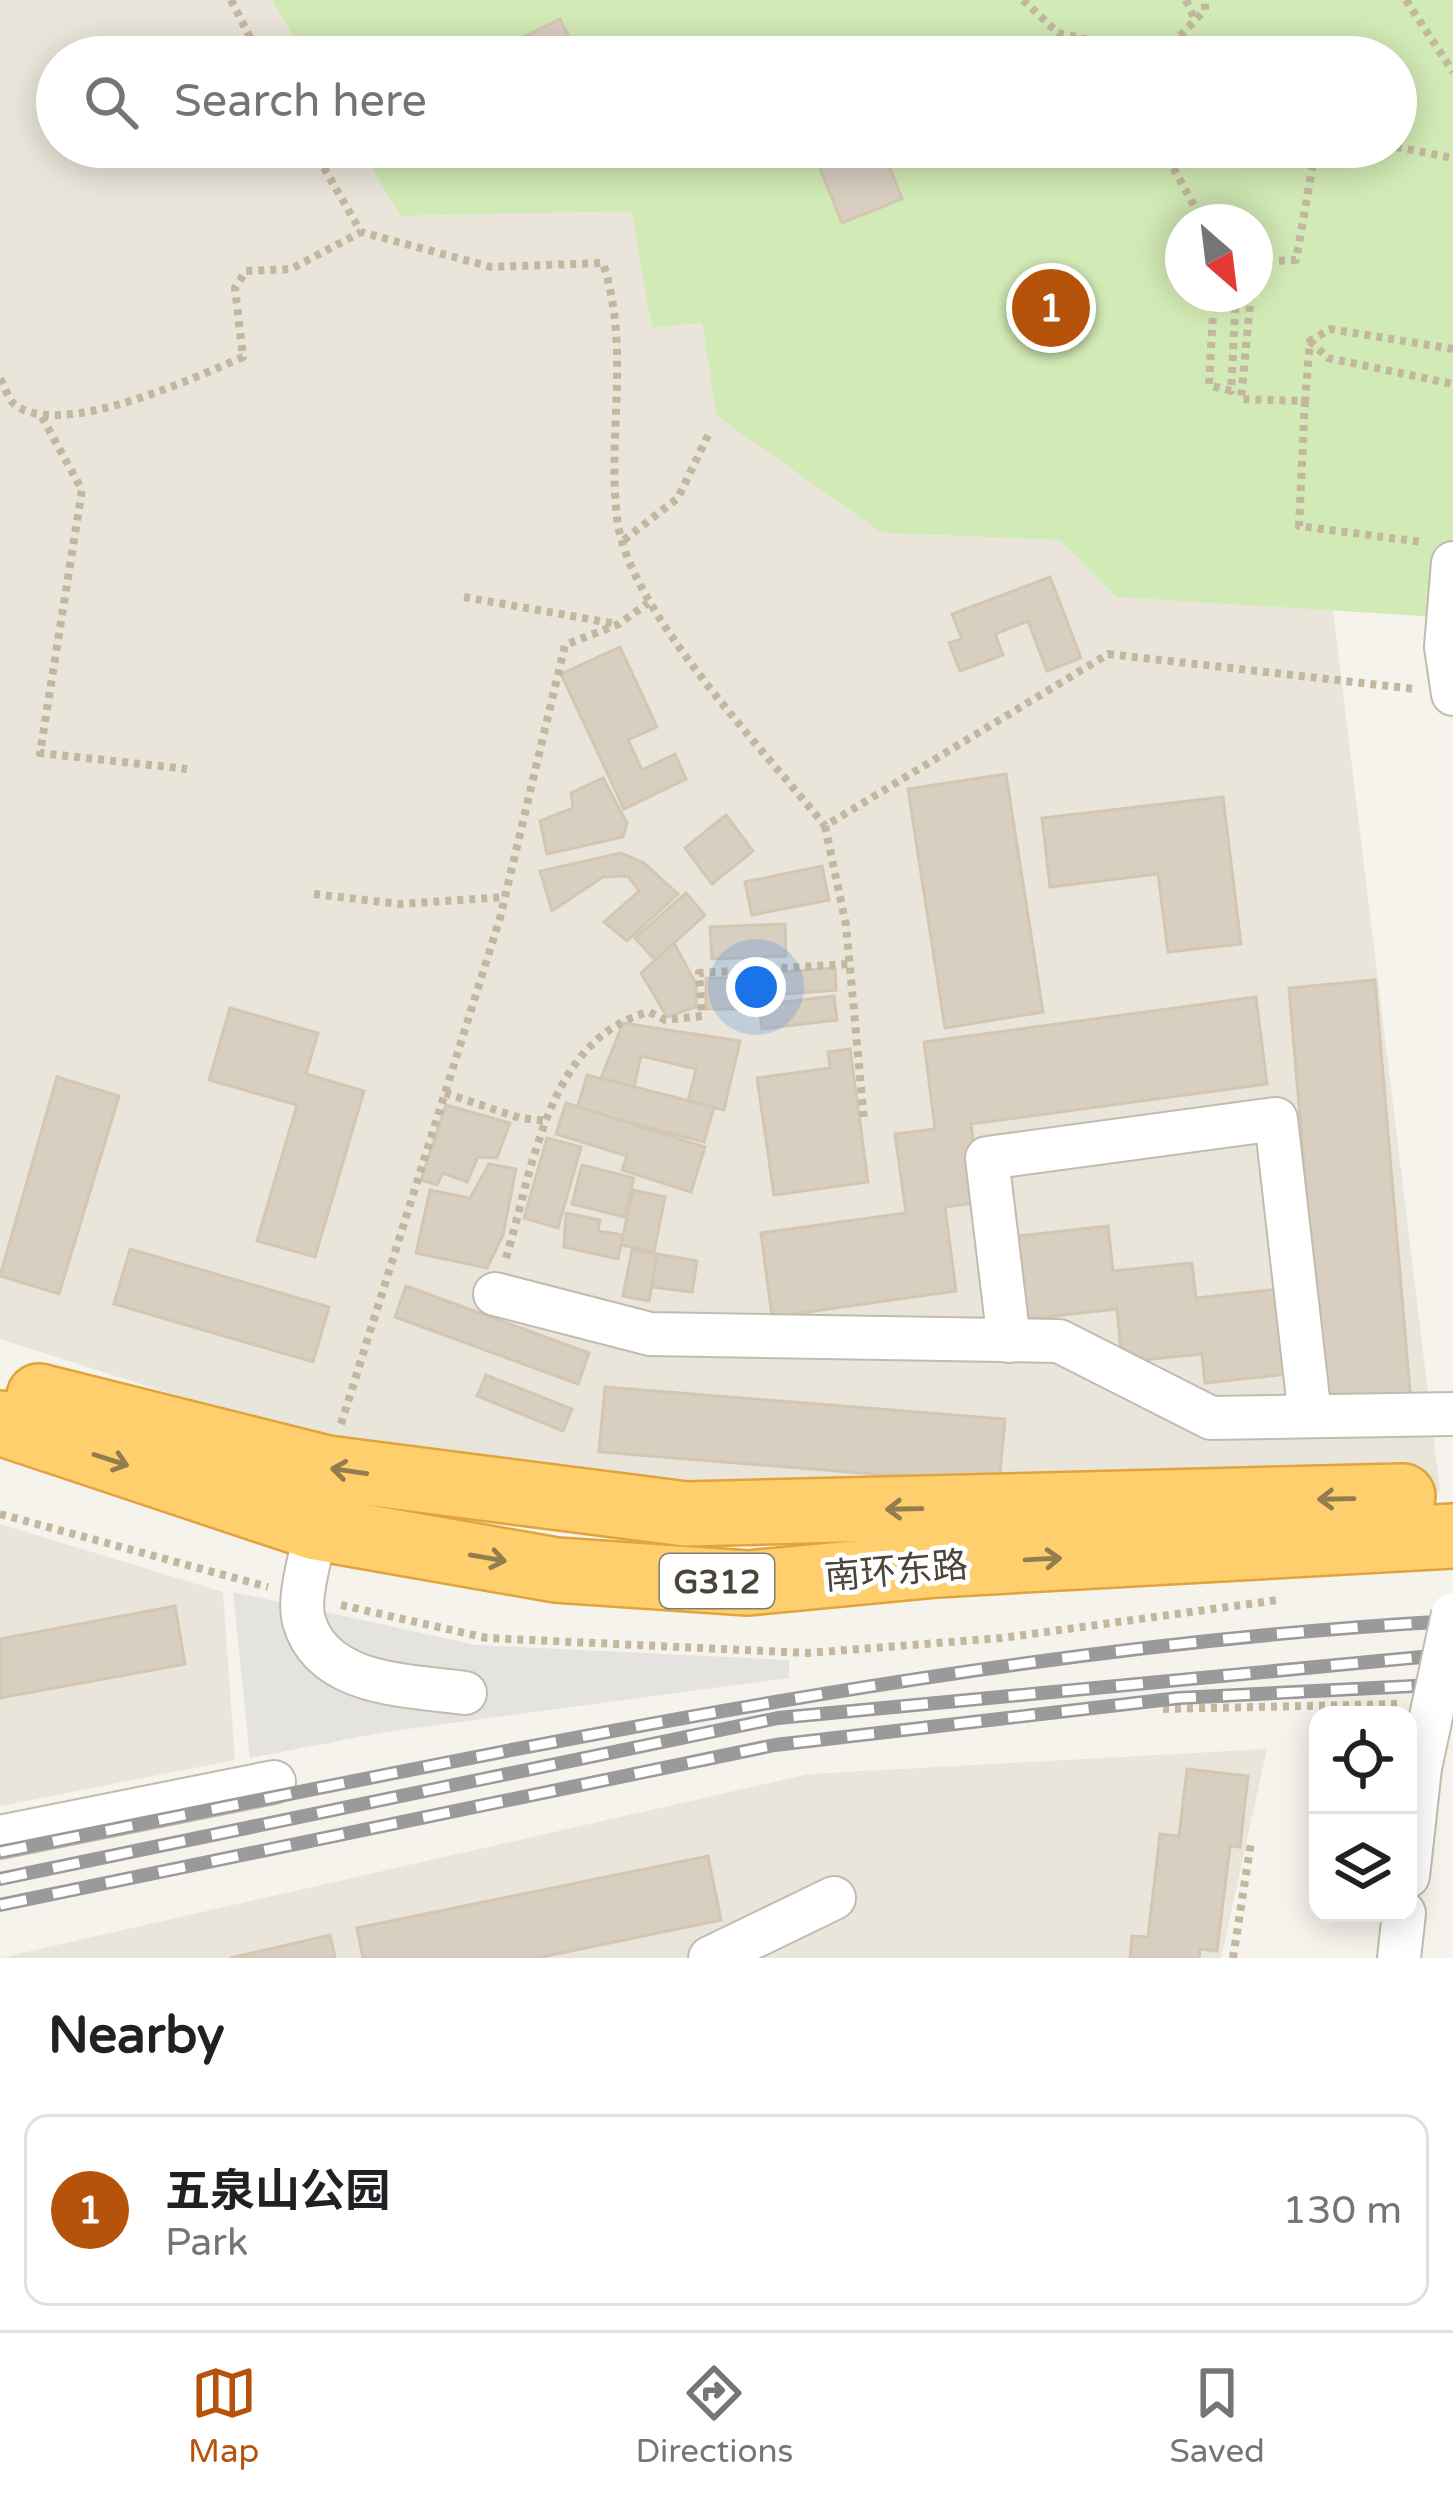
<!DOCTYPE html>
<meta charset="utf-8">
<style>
:root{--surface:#fff;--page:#f6f6f6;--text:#202124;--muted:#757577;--line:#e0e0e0;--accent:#b45309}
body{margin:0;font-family:"Varela Round","Noto Sans SC",sans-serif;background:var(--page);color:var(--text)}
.controls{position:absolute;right:36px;bottom:36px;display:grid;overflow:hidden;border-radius:24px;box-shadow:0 6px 30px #0003}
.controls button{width:108px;height:108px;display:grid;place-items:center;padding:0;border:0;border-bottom:3px solid var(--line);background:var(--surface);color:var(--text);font:60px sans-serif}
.compass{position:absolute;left:1165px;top:204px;width:108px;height:108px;border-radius:50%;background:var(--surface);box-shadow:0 6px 30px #0003;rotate:152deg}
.you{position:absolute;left:756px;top:987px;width:42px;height:42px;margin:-30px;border:9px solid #fff;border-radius:50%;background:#1a73e8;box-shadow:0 0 0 18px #1a73e833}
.badge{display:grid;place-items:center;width:78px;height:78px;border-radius:50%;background:var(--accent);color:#fff;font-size:39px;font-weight:700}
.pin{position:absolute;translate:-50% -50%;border:6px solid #fff;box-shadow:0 3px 12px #0006}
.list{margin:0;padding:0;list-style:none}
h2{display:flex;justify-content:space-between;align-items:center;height:156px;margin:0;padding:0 48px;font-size:51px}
h2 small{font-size:39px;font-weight:400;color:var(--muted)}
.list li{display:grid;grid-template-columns:78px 1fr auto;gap:36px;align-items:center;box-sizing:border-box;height:192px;margin:0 24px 24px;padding:0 24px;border:3px solid var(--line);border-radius:24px}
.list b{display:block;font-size:45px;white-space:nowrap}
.list p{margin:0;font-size:39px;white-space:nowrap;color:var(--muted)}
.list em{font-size:39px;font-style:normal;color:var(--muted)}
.icon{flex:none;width:66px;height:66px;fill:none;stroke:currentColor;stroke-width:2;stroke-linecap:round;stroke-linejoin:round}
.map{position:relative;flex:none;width:1453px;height:1958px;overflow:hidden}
.search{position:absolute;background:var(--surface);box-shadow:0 6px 30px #0003;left:36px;right:36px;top:36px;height:132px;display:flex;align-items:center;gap:30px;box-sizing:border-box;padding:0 42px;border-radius:66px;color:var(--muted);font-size:45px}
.sheet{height:372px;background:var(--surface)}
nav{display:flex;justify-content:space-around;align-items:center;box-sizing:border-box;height:168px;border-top:3px solid var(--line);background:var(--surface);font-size:33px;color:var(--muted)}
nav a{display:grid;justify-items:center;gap:6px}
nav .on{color:var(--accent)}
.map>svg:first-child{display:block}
.residential{fill:#eae5da}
.green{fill:#d2eab5;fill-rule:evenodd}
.parking{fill:#e5e3e0}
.building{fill:#d8cfc1;stroke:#d3c7b4;stroke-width:3}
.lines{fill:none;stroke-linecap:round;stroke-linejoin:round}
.minor-casing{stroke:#c2bbae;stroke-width:46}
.highway-casing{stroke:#e0a43c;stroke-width:68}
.path{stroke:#c4b79f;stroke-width:8;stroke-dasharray:6 6;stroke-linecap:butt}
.minor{stroke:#fff;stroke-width:42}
.highway{stroke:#ffcf6e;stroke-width:63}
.rail-casing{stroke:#9a9a9a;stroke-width:14}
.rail{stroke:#fff;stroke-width:9;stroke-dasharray:27;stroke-linecap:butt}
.minor-bridge-casing{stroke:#c2bbae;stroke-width:46;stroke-linecap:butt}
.minor-bridge{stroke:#fff;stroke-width:42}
.oneway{stroke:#937c4e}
.labels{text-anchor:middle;stroke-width:10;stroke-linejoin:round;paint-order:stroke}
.shield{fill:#fff;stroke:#817c74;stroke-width:3}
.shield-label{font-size:33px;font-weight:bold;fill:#4b4439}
.street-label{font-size:36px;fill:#4b4439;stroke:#fff}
</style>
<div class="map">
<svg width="1453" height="1958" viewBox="0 0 1453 1958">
<rect width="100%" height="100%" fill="#f6f3ec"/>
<g class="residential">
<polygon points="0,0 272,0 306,57 57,57 57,147 359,147 400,216 631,210 652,328 702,322 718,416 882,533 1061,540 1116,597 1333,610 1440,1491 987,1535 310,1438 0,1339"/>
<polygon points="0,1524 223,1592 235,1760 0,1806"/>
<polygon points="1267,1749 1221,1958 0,1958 809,1774"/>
</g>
<path class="green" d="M272,0H1453V618L1116,597L1060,540L882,533L717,416L702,323L652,328L631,211L400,216L359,147H1396V57H306ZM1183,222H1255V294H1183Z"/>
<polygon class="parking" points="233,1592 476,1645 789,1660 789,1678 385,1732 250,1758"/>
<g class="building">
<polygon points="560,19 579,57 501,57 498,50"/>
<polygon points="829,147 882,147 902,199 842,223 814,153"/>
<polygon points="1050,577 1081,658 1047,671 1028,621 995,634 1003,655 960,671 949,643 962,639 952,614"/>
<polygon points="620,647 657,727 628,740 642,770 675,754 686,779 624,809 561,674"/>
<polygon points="1006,774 1043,1012 945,1028 908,789"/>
<polygon points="603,778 627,823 623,837 547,854 540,821 573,808 571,793"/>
<polygon points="1223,797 1241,944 1168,952 1158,874 1050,887 1042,818"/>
<polygon points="726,815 753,851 712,884 685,848"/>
<polygon points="621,853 644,863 678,894 627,941 604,922 639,891 628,876 603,877 552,911 540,871"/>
<polygon points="822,866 829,900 752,915 745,882"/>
<polygon points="686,893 705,915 655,960 635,938"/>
<polygon points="785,924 786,956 712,959 710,927"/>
<polygon points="674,943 696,984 696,1007 667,1017 641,973"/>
<polygon points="835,968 836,990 759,996 758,974"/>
<rect x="706" y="978" width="41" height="31"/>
<polygon points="1375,980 1411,1403 1325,1410 1289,988"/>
<polygon points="834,996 837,1020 762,1029 759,1005"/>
<polygon points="1256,997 1267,1084 971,1124 981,1202 945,1207 956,1291 772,1317 761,1233 906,1213 895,1134 935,1129 924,1042"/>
<polygon points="230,1008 318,1033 306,1074 364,1091 315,1257 257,1241 297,1105 209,1080"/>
<polygon points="623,1023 740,1041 724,1110 688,1101 696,1069 641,1056 634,1087 601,1078"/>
<polygon points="850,1049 868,1182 774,1195 757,1078 830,1068 828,1052"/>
<polygon points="587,1075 714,1107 704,1142 577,1109"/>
<polygon points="57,1077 119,1096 59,1294 0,1276"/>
<polygon points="566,1103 705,1147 691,1192 622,1170 627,1156 556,1134"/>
<polygon points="446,1105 510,1123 497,1158 478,1157 467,1182 443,1173 437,1185 421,1180"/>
<polygon points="547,1138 581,1147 558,1228 524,1218"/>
<polygon points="489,1164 516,1169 503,1235 487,1268 416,1253 430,1190 470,1198"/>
<polygon points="582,1165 634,1178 624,1217 572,1204"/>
<polygon points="633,1190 665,1197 654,1252 621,1245"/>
<polygon points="566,1213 600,1220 598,1231 623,1235 618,1259 564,1247"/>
<polygon points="1108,1226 1113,1271 1192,1263 1196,1298 1279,1289 1288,1374 1205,1383 1202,1354 1122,1362 1117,1309 1027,1319 1018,1236"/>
<polygon points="130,1249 329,1307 313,1362 114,1304"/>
<polygon points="632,1250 657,1254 649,1301 623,1296"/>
<polygon points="657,1254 697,1261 692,1292 652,1287"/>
<polygon points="406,1286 589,1353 578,1384 395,1317"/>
<polygon points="486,1375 572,1409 563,1431 477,1396"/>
<polygon points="605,1387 1005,1419 999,1484 599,1452"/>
<polygon points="175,1606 185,1664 0,1698 0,1639"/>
<polygon points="1187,1769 1248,1776 1240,1847 1230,1846 1217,1951 1200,1949 1199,1958 1130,1958 1132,1936 1148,1937 1160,1834 1179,1836"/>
<polygon points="708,1856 721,1920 537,1958 363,1958 357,1928"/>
<polygon points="330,1935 335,1958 230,1958"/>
</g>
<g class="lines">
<g class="minor-casing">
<g id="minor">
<polyline points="1453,563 1446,647 1453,694"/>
<polyline points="495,1294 650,1334 1059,1341 1211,1418 1453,1414"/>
<polyline points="1009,1341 987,1158 1276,1119 1310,1416"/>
<path d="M316,1528C312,1554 297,1597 304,1621C323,1687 409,1685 465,1693"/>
<polyline points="0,1837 274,1782"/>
<polyline points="1408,1876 1420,1768"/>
<polyline points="710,1958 834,1898"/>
<polyline points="1399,1958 1404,1913"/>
</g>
</g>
<g class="highway-casing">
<g id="highway">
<polyline points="39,1396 327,1468 686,1514 1403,1496"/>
<polyline points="0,1423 316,1528 556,1570 748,1583 937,1565 1453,1536"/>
</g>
</g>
<g class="path">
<polyline points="231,0 260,57"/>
<polyline points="1023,0 1058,33 1102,43 1174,42"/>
<polyline points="1186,0 1195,20"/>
<polyline points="1406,0 1453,72"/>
<polyline points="1171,57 1174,42 1205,10 1205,0"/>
<path d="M312,147L361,232L491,267L603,263C631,349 607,431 617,518C627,610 766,752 825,826L1108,654L1415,689"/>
<polyline points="1162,147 1203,222"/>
<polyline points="1396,147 1453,158"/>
<polyline points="1255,262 1296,260 1316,147"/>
<polyline points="1214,294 1209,385 1231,391 1236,294"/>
<polyline points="1251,294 1241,399 1305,401 1310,341 1330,329 1453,349"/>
<polyline points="1310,341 1328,358 1453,384"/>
<path d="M0,379C4,385 8,398 13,403C56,442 196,377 243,357L235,288L246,271L291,269L361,232"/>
<polyline points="1305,401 1299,526 1422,542"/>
<polyline points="42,417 82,490 40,753 187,769"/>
<polyline points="624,540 678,498 710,431"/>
<polyline points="464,597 617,624"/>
<polyline points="825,826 846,925 864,1119"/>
<polyline points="314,894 400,904 505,897"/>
<polyline points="445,1093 520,1118 548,1121"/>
<path d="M506,1258C533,1170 547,1038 649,1012L665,1020L702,1016L699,973L849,964"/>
<polyline points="341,1424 500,918 565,645 619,624 648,603"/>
<polyline points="0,1514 268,1587"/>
<polyline points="341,1605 487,1638 808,1653 1002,1638 1278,1600"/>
<polyline points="1163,1709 1398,1704"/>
<polyline points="1233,1958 1251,1842"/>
</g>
<use href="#minor" class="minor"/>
<use href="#highway" class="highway"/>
<g class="rail-casing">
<g id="rail">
<path d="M0,1852C481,1757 962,1648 1453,1621"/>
<polyline points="0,1879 778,1718 1453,1654"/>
<polyline points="0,1905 775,1745 1179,1698 1453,1684"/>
</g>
</g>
<use href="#rail" class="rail"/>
<g class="minor-bridge-casing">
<polyline id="minor-bridge" points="1420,1768 1453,1614"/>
</g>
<use href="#minor-bridge" class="minor-bridge"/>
</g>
<defs><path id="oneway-shaft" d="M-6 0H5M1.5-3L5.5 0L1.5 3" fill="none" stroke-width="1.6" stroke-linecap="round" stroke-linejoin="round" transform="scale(3)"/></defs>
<g class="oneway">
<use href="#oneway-shaft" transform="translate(111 1460) rotate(18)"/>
<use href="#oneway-shaft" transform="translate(349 1471) rotate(-172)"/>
<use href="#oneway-shaft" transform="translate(1336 1499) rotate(179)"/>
<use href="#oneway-shaft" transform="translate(904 1509) rotate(179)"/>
<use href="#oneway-shaft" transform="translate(488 1558) rotate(10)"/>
<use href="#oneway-shaft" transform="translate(1043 1559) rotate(-3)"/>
</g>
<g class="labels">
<rect class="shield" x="660" y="1554" width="114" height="54" rx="9"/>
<g class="shield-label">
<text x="717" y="1593">G312</text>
</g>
<g class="street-label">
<text transform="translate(896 1570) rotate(-5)" y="13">南环东路</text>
</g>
</g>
</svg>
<div class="controls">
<button><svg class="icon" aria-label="locate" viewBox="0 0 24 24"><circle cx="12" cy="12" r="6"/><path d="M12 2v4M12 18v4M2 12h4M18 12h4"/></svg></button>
<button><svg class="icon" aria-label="layers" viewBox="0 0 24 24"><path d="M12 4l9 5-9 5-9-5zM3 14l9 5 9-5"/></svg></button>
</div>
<svg class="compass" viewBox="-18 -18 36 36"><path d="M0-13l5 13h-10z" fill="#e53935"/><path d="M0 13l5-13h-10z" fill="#757577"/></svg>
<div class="you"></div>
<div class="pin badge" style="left:1051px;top:308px">1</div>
<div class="search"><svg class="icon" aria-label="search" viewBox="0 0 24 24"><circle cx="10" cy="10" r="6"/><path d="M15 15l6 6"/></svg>Search here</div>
</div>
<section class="sheet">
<h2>Nearby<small></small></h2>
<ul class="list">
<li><span class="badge">1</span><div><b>五泉山公园</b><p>Park</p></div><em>130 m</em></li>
</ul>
</section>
<nav>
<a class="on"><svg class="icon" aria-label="map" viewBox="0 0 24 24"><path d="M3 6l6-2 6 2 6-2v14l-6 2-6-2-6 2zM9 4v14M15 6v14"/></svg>Map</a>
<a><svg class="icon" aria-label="directions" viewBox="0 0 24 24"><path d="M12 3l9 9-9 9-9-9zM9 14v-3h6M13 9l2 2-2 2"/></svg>Directions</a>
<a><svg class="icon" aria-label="saved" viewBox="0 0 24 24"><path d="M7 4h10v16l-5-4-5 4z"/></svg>Saved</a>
</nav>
